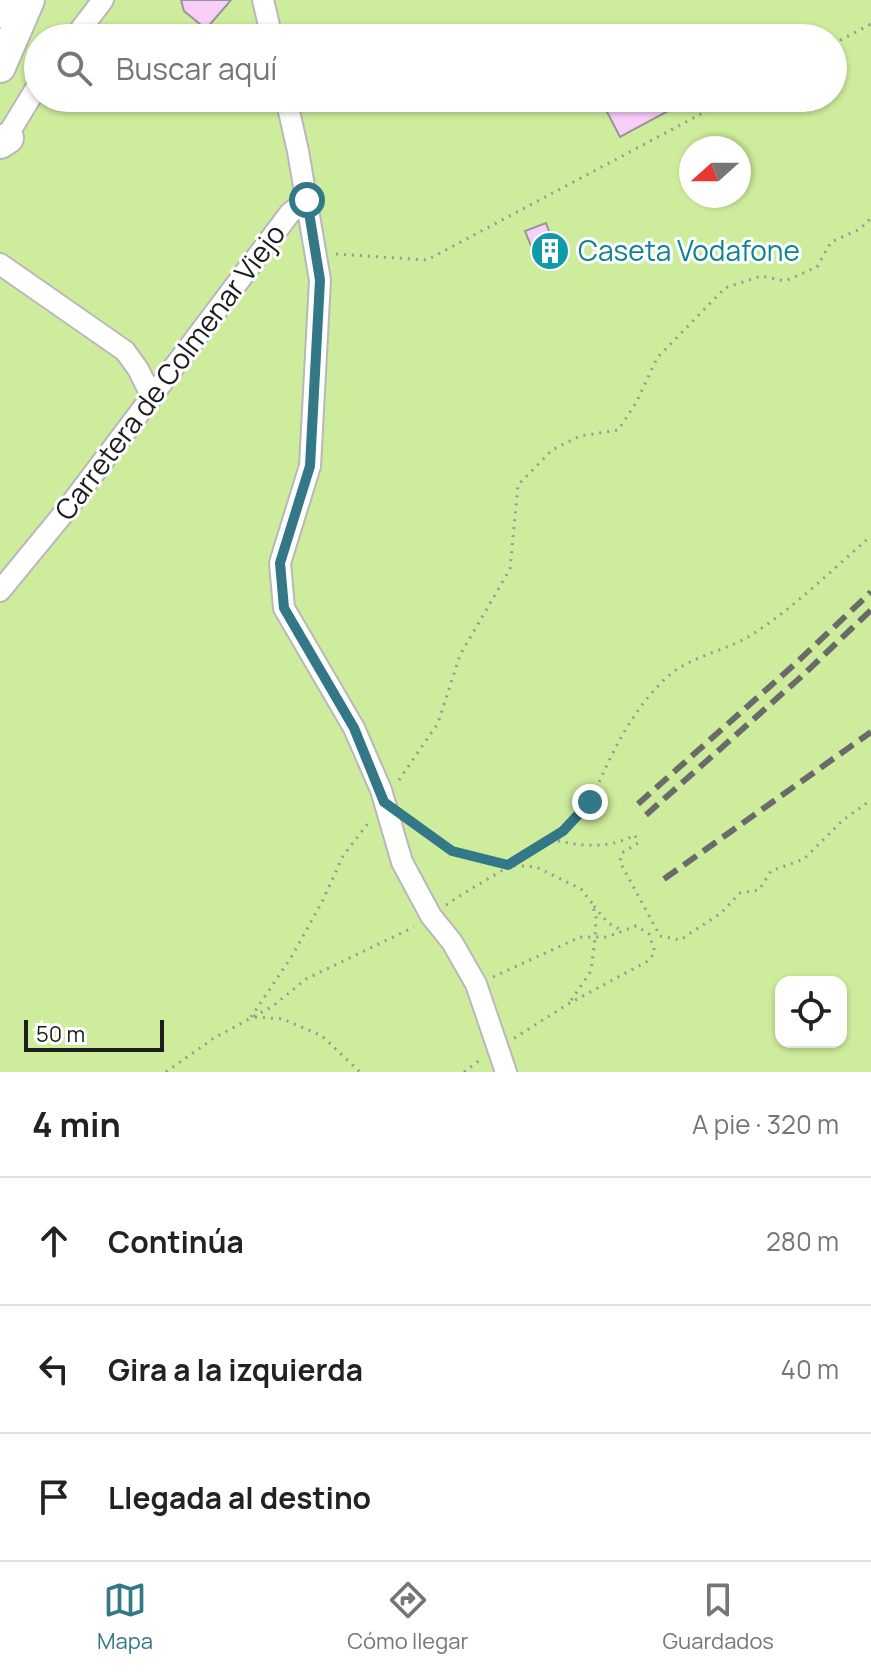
<!DOCTYPE html>
<html lang="es">
<meta charset="utf-8">
<style>
:root{--surface:#fff;--page:#f2f2f2;--text:#222;--muted:#767676;--line:#e0e0e0;--accent:#337887}
body{margin:0;font-family:Manrope,sans-serif;background:var(--page);color:var(--text)}
.controls{position:absolute;right:24px;bottom:24px;display:grid;overflow:hidden;border-radius:16px;box-shadow:0 2px 6px #0004}
.controls button{width:72px;height:72px;display:grid;place-items:center;padding:0;border:0;border-bottom:2px solid var(--line);background:var(--surface);color:var(--text);font:40px sans-serif}
.compass{position:absolute;left:679px;top:136px;width:72px;height:72px;border-radius:50%;background:var(--surface);box-shadow:0 2px 6px #0004;rotate:249deg}
.scale{position:absolute;left:24px;bottom:20px;width:140px;box-sizing:border-box;padding-left:8px;border:4px solid #1e1d1e;border-top:0;font-size:22px;line-height:28px;white-space:nowrap;color:#1e1d1e;-webkit-text-stroke:6px #fff;paint-order:stroke}
.stop{position:absolute;width:24px;height:24px;margin:-18px;border:6px solid #337887;border-radius:50%;background:#fff}
.stop.end{background:#337887;border-color:#fff;box-shadow:0 2px 8px #0008}
.list{margin:0;padding:0;list-style:none}
h2{display:flex;justify-content:space-between;align-items:center;height:104px;margin:0;padding:0 32px;font-size:34px}
h2 small{font-size:26px;font-weight:400;color:var(--muted)}
.list li{display:grid;grid-template-columns:52px 1fr auto;gap:24px;align-items:center;box-sizing:border-box;height:128px;padding:0 32px;border-top:2px solid var(--line)}
.list b{display:block;font-size:30px;white-space:nowrap}
.list em{font-size:26px;font-style:normal;color:var(--muted)}
.icon{flex:none;width:44px;height:44px;fill:none;stroke:currentColor;stroke-width:2;stroke-linecap:round;stroke-linejoin:round}
.map{position:relative;flex:none;width:871px;height:1072px;overflow:hidden}
.search{position:absolute;background:var(--surface);box-shadow:0 2px 6px #0004;left:24px;right:24px;top:24px;height:88px;display:flex;align-items:center;gap:20px;box-sizing:border-box;padding:0 28px;border-radius:44px;color:var(--muted);font-size:30px}
.sheet{height:488px;background:var(--surface)}
nav{display:flex;justify-content:space-around;align-items:center;box-sizing:border-box;height:112px;border-top:2px solid var(--line);background:var(--surface);font-size:22px;color:var(--muted)}
nav a{display:grid;justify-items:center;gap:4px}
nav .on{color:var(--accent)}
.map>svg:first-child{display:block}
.green{fill:#ceed9c;fill-rule:evenodd}
.building{fill:#f9cef8;stroke:#989597;stroke-width:2}
.lines{fill:none;stroke-linecap:round;stroke-linejoin:round}
.minor-casing{stroke:#bab7ba;stroke-width:24}
.highway-casing{stroke:#bab7ba;stroke-width:34}
.path{stroke:#999799;stroke-width:3;stroke-dasharray:2 6;stroke-linecap:butt}
.minor{stroke:#fff;stroke-width:20}
.highway{stroke:#fff;stroke-width:30}
.rail{stroke:#6b6a6b;stroke-width:6;stroke-dasharray:16 8;stroke-linecap:butt}
.route{stroke:#337887;stroke-width:10}
.labels{text-anchor:middle;stroke-width:6;stroke-linejoin:round;paint-order:stroke}
.culture-label{font-size:28px;fill:#0d838f;stroke:#fff;text-anchor:start}
.street-label{font-size:28px;fill:#1e1d1e;stroke:#fff}
</style>
<div class="map">
<svg width="871" height="1072" viewBox="0 0 871 1072">
<rect width="100%" height="100%" fill="#f8f5f8"/>
<path class="green" d="M0,0H871V1072H0ZM38,38H833V98H38ZM691,148H739V196H691ZM781,982H841V1042H781Z"/>
<g class="building">
<polygon points="181,0 231,0 206,29 184,11"/>
<polygon points="628,98 678,98 681,104 620,137 606,110"/>
<polygon points="546,223 553,242 533,251 525,231"/>
</g>
<g class="lines">
<g class="minor-casing">
<g id="minor">
<polyline points="263,0 272,38"/>
<polyline points="74,38 103,0"/>
<polyline points="286,98 298,151 320,280 310,466 280,563 284,608 354,728 381,790 402,862 431,916 452,942 476,984 506,1072"/>
<polyline points="1,146 38,85"/>
<polyline points="0,264 125,351 138,369 152,397"/>
<polyline points="0,591 64,513 290,213 307,200"/>
</g>
</g>
<g class="highway-casing">
<g id="highway">
<polyline points="0,12 6,0"/>
<polyline points="0,67 29,0"/>
<polyline points="0,143 8,138"/>
</g>
</g>
<g class="path">
<polyline points="833,44 871,24"/>
<polyline points="336,254 427,260 731,98"/>
<polyline points="399,780 438,723 460,655 510,569 518,485 552,450 580,436 618,430 636,403 657,358 725,288 761,276 785,281 817,267 831,242 860,229 871,218"/>
<polyline points="412,824 452,851 483,857 508,865 536,867 581,889 592,903 596,917 595,939 591,971 570,1002"/>
<path d="M550,839C580,846 607,850 635,835L638,843L622,853L620,862L660,936L680,940L721,913L740,893L759,890L771,871L804,859L843,820L871,800"/>
<path d="M446,905C494,872 554,848 590,802C611,756 629,713 666,678C689,656 727,651 753,634C796,606 833,569 871,536"/>
<polyline points="594,906 608,923 621,930"/>
<polyline points="493,977 580,937 607,937 636,926 649,934 655,952 648,961 568,1004 513,1039"/>
<polyline points="251,1017 292,956 322,902 343,856 369,822"/>
<polyline points="255,1017 283,1019 322,1036 360,1072"/>
<polyline points="166,1072 214,1038 273,1006 306,979 414,927"/>
<polyline points="464,1072 480,1060"/>
</g>
<use href="#minor" class="minor"/>
<use href="#highway" class="highway"/>
<g class="rail">
<polyline points="638,804 795,664 871,592"/>
<polyline points="646,815 802,676 871,610"/>
<polyline points="664,879 871,732"/>
</g>
</g>
<g class="lines">
<polyline class="route" points="307,200 320,280 310,466 280,563 284,608 354,728 384,802 452,851 508,865 563,831 590,802"/>
</g>
<defs>
<g id="building-disc" transform="scale(2)"><circle r="9.5" fill="#0f9aa8" stroke="#fff"/><path d="M-4-6H4V6H1V3H-1V6H-4ZM-2.5-4.3h1.7v1.8h-1.7ZM.8-4.3h1.7v1.8H.8ZM-2.5-1h1.7V.8h-1.7ZM.8-1h1.7V.8H.8Z" fill="#fff"/></g>
</defs>
<g fill-rule="evenodd">
<use href="#building-disc" x="550" y="251"/>
</g>
<g class="labels">
<g class="culture-label">
<text x="578" y="261">Caseta Vodafone</text>
</g>
<g class="street-label">
<text transform="translate(170 372) rotate(-53)" y="10">Carretera de Colmenar Viejo</text>
</g>
</g>
</svg>
<div class="controls">
<button><svg class="icon" aria-label="locate" viewBox="0 0 24 24"><circle cx="12" cy="12" r="6"/><path d="M12 2v4M12 18v4M2 12h4M18 12h4"/></svg></button>
</div>
<svg class="compass" viewBox="-18 -18 36 36"><path d="M0-13l5 13h-10z" fill="#e53935"/><path d="M0 13l5-13h-10z" fill="#767676"/></svg>
<div class="scale">50 m</div>
<div class="stop" style="left:307px;top:200px"></div>
<div class="stop end" style="left:590px;top:802px"></div>
<div class="search"><svg class="icon" aria-label="search" viewBox="0 0 24 24"><circle cx="10" cy="10" r="6"/><path d="M15 15l6 6"/></svg>Buscar aquí</div>
</div>
<section class="sheet">
<h2>4 min<small>A pie · 320 m</small></h2>
<ul class="list">
<li><svg class="icon" aria-label="ahead" viewBox="0 0 24 24"><path d="M12 20V5M6 11l6-6 6 6"/></svg><div><b>Continúa</b></div><em>280 m</em></li>
<li><svg class="icon" aria-label="left" viewBox="0 0 24 24"><path d="M17 20v-9H6M10 6l-5 5 5 5"/></svg><div><b>Gira a la izquierda</b></div><em>40 m</em></li>
<li><svg class="icon" aria-label="arrive" viewBox="0 0 24 24"><path d="M6 21V4h12l-3 4 3 4H6"/></svg><div><b>Llegada al destino</b></div></li>
</ul>
</section>
<nav>
<a class="on"><svg class="icon" aria-label="map" viewBox="0 0 24 24"><path d="M3 6l6-2 6 2 6-2v14l-6 2-6-2-6 2zM9 4v14M15 6v14"/></svg>Mapa</a>
<a><svg class="icon" aria-label="directions" viewBox="0 0 24 24"><path d="M12 3l9 9-9 9-9-9zM9 14v-3h6M13 9l2 2-2 2"/></svg>Cómo llegar</a>
<a><svg class="icon" aria-label="saved" viewBox="0 0 24 24"><path d="M7 4h10v16l-5-4-5 4z"/></svg>Guardados</a>
</nav>
